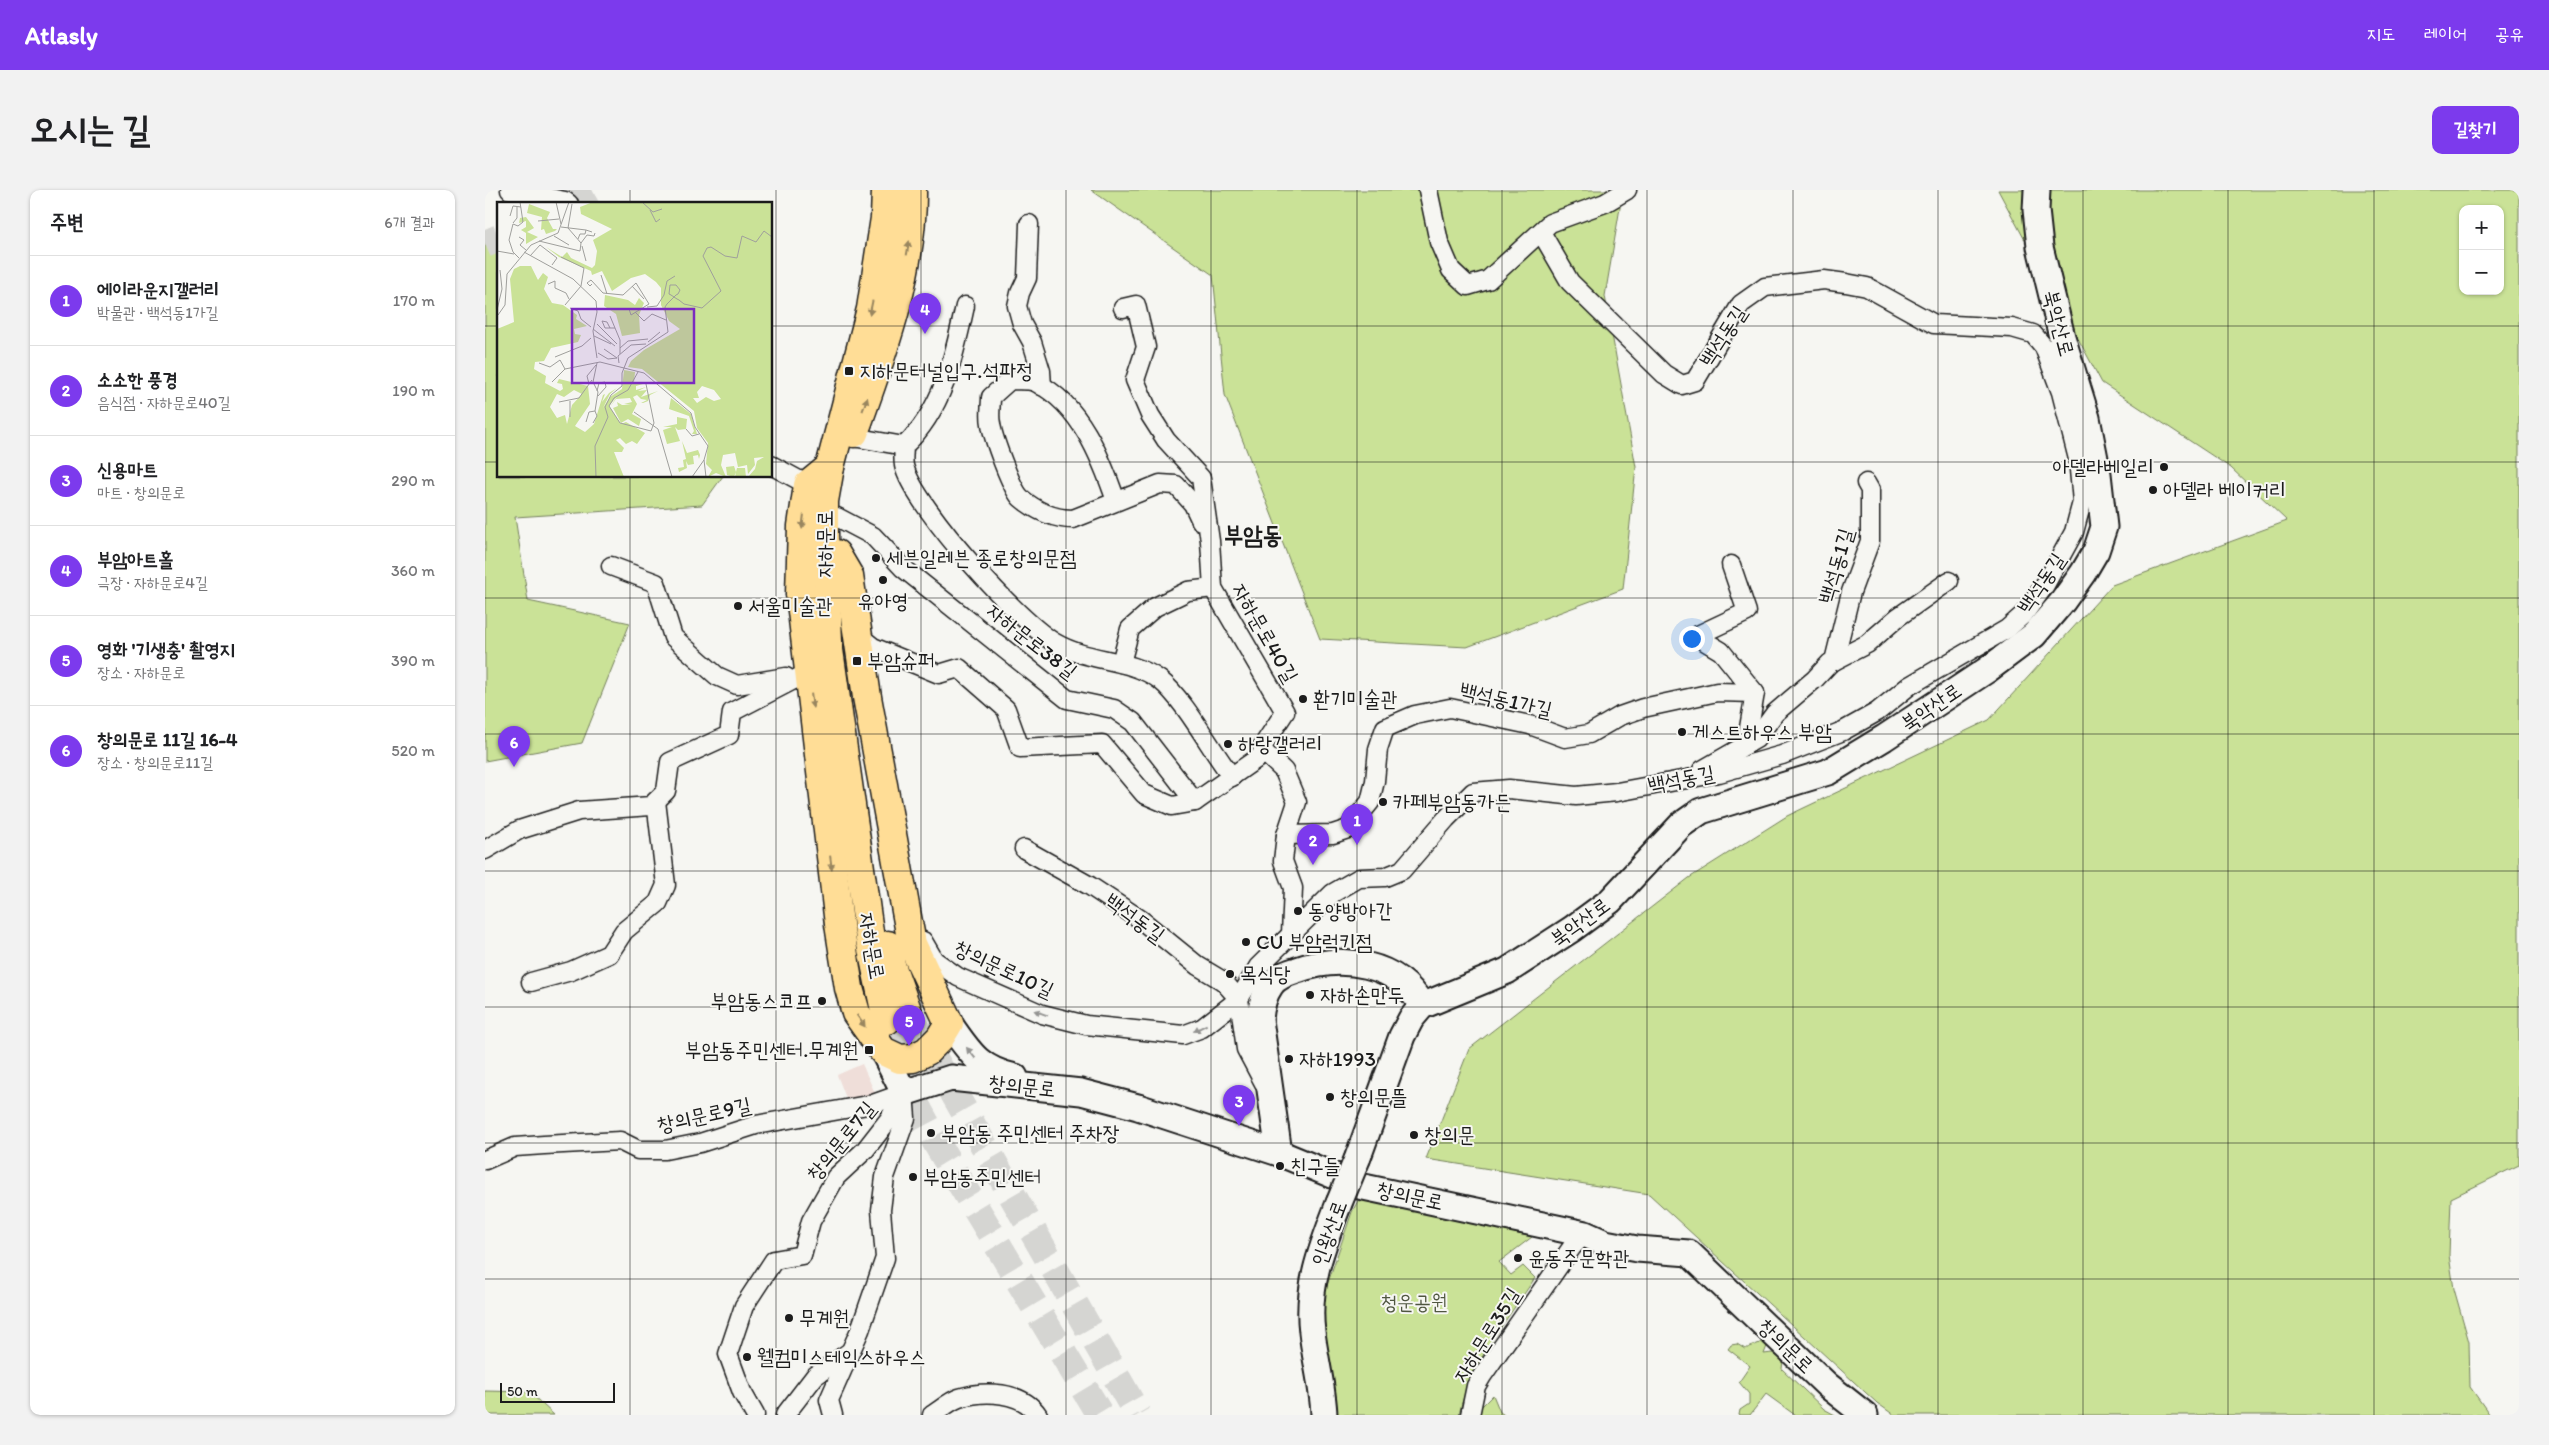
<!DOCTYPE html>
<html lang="ko">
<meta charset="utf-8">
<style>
:root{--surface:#fff;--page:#f2f2f2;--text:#202124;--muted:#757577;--line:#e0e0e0;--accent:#7c3aed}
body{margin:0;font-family:Itim,"Poor Story",sans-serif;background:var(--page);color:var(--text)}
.controls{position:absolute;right:15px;top:15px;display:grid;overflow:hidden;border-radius:10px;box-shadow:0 1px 4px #0004}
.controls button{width:45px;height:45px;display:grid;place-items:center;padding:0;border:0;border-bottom:1px solid var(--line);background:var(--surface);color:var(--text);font:25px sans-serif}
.scale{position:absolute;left:15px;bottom:12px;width:115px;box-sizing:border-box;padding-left:5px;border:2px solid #1c1c1c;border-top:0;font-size:14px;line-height:18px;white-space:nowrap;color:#1c1c1c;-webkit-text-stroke:4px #f6f6f2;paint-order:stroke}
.you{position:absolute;left:1206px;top:448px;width:18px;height:18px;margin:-12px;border:4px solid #fff;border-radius:50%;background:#1a73e8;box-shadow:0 0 0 8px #1a73e833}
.badge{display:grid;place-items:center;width:32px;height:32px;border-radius:50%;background:var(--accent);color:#fff;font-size:16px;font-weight:700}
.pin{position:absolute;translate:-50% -41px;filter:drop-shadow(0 1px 2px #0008)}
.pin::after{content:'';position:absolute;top:26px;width:18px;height:15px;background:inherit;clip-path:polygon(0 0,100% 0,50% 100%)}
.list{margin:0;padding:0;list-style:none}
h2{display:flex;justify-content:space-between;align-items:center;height:65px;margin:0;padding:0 20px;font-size:21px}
h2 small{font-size:16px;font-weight:400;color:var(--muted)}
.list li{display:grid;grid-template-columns:32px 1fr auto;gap:15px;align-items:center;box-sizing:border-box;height:90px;padding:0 20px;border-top:1px solid var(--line)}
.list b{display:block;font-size:19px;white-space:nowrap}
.list p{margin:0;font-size:16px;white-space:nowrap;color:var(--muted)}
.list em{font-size:16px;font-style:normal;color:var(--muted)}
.map{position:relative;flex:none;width:2034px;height:1225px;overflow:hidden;border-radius:10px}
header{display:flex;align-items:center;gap:30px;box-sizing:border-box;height:70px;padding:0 25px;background:var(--accent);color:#fff}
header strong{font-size:24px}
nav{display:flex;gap:28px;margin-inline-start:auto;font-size:18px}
.intro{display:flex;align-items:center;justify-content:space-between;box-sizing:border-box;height:120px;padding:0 30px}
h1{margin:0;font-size:35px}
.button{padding:12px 22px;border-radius:10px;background:var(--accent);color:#fff;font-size:18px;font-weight:700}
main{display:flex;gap:30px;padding:0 30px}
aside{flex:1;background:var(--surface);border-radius:10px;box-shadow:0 1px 4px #0004}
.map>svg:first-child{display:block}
.built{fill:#efded9}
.green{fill:#cae297;stroke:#737f5a;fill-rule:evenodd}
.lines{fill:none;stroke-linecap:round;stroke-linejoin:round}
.primary-tunnel{stroke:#d5d5d2;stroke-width:28;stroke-dasharray:28 14;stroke-linecap:butt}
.highway-tunnel{stroke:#d5d5d2;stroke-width:28;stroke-dasharray:28 14;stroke-linecap:butt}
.street-casing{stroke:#1c1c1c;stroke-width:21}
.secondary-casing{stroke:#1c1c1c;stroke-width:29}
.primary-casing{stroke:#1c1c1c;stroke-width:31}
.street{stroke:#f6f6f2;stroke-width:18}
.secondary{stroke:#f6f6f2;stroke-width:25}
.primary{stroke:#ffdd96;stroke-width:28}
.secondary-bridge-casing{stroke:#1c1c1c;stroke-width:29;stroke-linecap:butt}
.secondary-bridge{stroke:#f6f6f2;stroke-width:25}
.oneway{fill:#99865f}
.oneway2{fill:#949492}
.grid{fill:none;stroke:#1c1c1c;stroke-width:1;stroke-opacity:0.55}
.poi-dot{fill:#1c1c1c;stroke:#f6f6f2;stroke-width:2}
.labels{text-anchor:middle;stroke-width:4;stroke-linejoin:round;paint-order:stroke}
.street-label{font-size:21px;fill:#1c1c1c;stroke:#f6f6f2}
.poi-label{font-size:21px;fill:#1c1c1c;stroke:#f6f6f2;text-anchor:start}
.park-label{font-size:21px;fill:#505741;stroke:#f6f6f2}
.quarter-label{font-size:24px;font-weight:bold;fill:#1c1c1c;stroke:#f6f6f2}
.inset-road{fill:none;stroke:#9f9f9c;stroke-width:1}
.view{fill:#7b2cbf;fill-opacity:0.15;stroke:#7b2cbf;stroke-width:2.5}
.inset-edge{fill:none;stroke:#1c1c1c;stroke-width:2.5}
</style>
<header>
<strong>Atlasly</strong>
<nav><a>지도</a><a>레이어</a><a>공유</a></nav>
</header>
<div class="intro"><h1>오시는 길</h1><a class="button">길찾기</a></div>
<main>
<aside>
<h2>주변<small>6개 결과</small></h2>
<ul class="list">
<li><span class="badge">1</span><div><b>에이라운지갤러리</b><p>박물관 · 백석동1가길</p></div><em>170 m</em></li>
<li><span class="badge">2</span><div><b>소소한 풍경</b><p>음식점 · 자하문로40길</p></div><em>190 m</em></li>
<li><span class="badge">3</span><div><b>신용마트</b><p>마트 · 창의문로</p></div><em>290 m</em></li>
<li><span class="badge">4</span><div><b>부암아트홀</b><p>극장 · 자하문로4길</p></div><em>360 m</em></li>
<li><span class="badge">5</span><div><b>영화 '기생충' 촬영지</b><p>장소 · 자하문로</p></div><em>390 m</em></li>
<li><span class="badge">6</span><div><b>창의문로 11길 16-4</b><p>장소 · 창의문로11길</p></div><em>520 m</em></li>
</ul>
</aside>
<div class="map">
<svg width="2034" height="1225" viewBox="0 0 2034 1225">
<rect width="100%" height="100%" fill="#f6f6f2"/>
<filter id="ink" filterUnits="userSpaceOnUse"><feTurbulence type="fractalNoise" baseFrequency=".02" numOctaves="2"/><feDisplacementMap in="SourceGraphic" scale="10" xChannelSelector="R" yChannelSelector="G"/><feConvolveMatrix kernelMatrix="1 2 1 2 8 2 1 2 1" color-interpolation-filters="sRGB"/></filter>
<g filter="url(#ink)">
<polygon class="built" points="377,874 390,903 363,913 352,885"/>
<g class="green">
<polygon points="606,0 1138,0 1120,106 1151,277 1138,399 982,457 835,449 740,205 728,85"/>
<path d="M1513,0H2034V975L1966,1008L1964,1065L1969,1099L1984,1152L1985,1197L2005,1225H1409L1392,1213L1164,1004L941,969L984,859L1204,688L1302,626L1504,530L1627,395L1802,331L1746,278L1617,193ZM1978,19H2015V101H1978Z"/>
<polygon points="0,48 14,57 14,286 238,286 217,315 30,327 43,411 145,433 97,553 0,571"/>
<path d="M875,1007L1047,1047L1014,1072L1026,1085L1038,1076L1050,1088C1022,1130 984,1175 974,1225H850V1198L840,1155L838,1107L867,1022Z"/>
<polygon points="1277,1152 1282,1156 1279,1164 1287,1163 1298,1170 1297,1179 1339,1219 1350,1225 1310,1225 1281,1204 1265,1225 1254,1225 1255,1220 1264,1214 1264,1204 1254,1192 1265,1176 1243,1159 1246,1155 1252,1154 1260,1159"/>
<polygon points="0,1201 44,1202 69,1225 0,1225"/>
<polygon points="1008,1205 1015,1222 1019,1225 995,1225 996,1217"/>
</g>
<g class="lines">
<g class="primary-tunnel">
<polyline points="423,823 653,1225"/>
<polyline points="402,830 430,913 452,954 615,1225"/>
</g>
<g class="highway-tunnel">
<polyline points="83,14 109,0"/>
<polyline points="0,54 14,48"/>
</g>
<g class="street-casing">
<g id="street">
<polyline points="25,0 80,11 84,14"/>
<polyline points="943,0 954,52 966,80 983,96 1003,90 1065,33 1120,13 1142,0"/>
<polyline points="544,34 542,88 535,103 532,116 537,134 547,152 556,181 557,196"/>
<polyline points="638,118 651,115 661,157 650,190 665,225 681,250 716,288 725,351 728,398 800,522 777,557 780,563 799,581 812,612 801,645 798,671 808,698 806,744"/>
<path d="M368,247L419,256C458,220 469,167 480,116"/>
<path d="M419,256C419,263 417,272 420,279C433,320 534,433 572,454C604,472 645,468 675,490C700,510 726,560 747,587"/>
<polyline points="286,275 323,295"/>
<path d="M631,311C616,267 595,215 552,193C545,189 533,191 525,190L506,207C506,216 504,226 506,234C508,248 527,300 536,308C551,321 570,329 588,329L675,294L691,295L708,314L716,331"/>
<polyline points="352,327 388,346 418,378 582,509 629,519 648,532 710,612"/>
<polyline points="1246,375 1262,422 1211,446 1236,461 1270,503 1261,555"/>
<polyline points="126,376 171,393 188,447 232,486 252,495 301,487"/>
<polyline points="373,445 388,457 454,484 474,478 521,519 535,558 617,554 659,604 687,616 710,612 780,563"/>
<polyline points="1349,471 1366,402 1385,351 1385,300 1381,293"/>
<polyline points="636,473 645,439 670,417 703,401 728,398"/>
<polyline points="1217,580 1271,549 1290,523 1330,489 1345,473 1382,454 1413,427 1464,391"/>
<polyline points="801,645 848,644 863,639 885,612 890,591 893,559 900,538 930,525 965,518 1045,535 1080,548 1104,544 1135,526 1158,518 1232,502 1270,503"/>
<polyline points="0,660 34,640 94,621 166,616 181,601 185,572 244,545 247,522 324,482"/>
<polyline points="438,751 449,770 473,787 557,824 601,835 698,845 717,838 754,809 738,791 713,776 655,729 605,696 539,659"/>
<polyline points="46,792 86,781 124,764 139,741 173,713 181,695 171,611"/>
<polyline points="779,893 761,859 754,809 773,777 848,703 874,688 900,687 917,680 961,629 988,602 1024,599 1091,606 1132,602 1234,583 1297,565 1358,541 1392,522 1424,496 1522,439 1539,424 1560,395 1589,342 1597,312 1593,269 1576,202 1559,157 1548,144 1527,138 1449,134 1382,97 1361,93 1339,90 1280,97 1256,114 1210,191 1197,195 1179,184 1085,92 1056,42"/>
<polyline points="0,970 30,957 59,955 135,951 153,960 180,960 215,953 271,935 388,914 419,903"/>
<polyline points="270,1225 257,1202 243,1164 259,1116 289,1070 317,1065 326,1031 351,987 380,960 405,928 419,903"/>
<polyline points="300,1225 330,1186 363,1163"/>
<polyline points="348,1225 344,1210 375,1140 400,1068 396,1020 400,987 421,928 419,903"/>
<path d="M447,1225C455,1220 465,1211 474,1208C499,1200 537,1201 553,1225"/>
<polyline points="985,1225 991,1196 997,1186 1087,1057 1100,1044"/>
</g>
</g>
<g class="secondary-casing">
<g id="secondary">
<path d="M464,833C484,861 493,879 530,887"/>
<polyline points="398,861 419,903 466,888 596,902 653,917 794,963 874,996 1100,1044 1120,1053 1152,1059 1204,1063 1342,1195 1380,1225"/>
<path d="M794,963L775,830C776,817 778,806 786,795C792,786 803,783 812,780C856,764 913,772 937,816"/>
<polyline points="873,967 917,846 926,829 937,816 1022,781 1087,739 1125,711 1196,635 1216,621 1343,582 1399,548 1502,480 1549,445 1578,411 1598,383 1611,361 1619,337 1613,284 1602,228 1577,147 1555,57 1551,20 1552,0"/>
<path d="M839,1225C838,1197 830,1169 827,1142C821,1095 838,1055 854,1013"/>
</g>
</g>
<g class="primary-casing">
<g id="primary">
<polyline points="401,0 400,28 386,119 345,277 339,311 339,345 343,453 385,749 402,830"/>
<path d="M369,243C397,165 428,84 427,0"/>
<polyline points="345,277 323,295 317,336 315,404 354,734 364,798 371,823 398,861 415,869 428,868 442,861 455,848 464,833 427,754 382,507 364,386 351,364"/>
<polyline points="403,755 406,775 423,823"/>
</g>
</g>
<use href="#street" class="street"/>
<use href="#secondary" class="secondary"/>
<use href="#primary" class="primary"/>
<g class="secondary-bridge-casing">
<polyline id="secondary-bridge" points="854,1013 873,967"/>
</g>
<use href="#secondary-bridge" class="secondary-bridge"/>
</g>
<defs><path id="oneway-solid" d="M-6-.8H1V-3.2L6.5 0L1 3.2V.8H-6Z" transform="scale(1.25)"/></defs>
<g class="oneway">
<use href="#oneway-solid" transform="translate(423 58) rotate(-80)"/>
<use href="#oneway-solid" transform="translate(386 118) rotate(102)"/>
<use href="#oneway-solid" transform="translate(380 214) rotate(-70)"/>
<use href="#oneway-solid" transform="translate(318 332) rotate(97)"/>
<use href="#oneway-solid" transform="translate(327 511) rotate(83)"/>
<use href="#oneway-solid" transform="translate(346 673) rotate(83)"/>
<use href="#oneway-solid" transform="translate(376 831) rotate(55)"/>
</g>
<g class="oneway2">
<use href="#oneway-solid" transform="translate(556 823) rotate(-160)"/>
<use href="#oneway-solid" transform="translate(715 838) rotate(153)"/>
<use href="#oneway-solid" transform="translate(486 863) rotate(-129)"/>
</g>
</g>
<path class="grid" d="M145,0V14M291,0V1225M436,0V1225M581,0V1225M726,0V1225M872,0V1225M1017,0V1225M1162,0V1225M1308,0V1225M1453,0V1225M1598,0V1225M1743,0V1225M1889,0V1225M0,136H14M286,136H2034M0,272H14M286,272H2034M145,286V1225M0,408H2034M0,544H2034M0,681H2034M0,817H2034M0,953H2034M0,1089H2034"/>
<g class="poi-dot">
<rect x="359" y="176" width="10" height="10" rx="2.5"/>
<circle cx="1679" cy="277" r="5"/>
<circle cx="1668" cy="300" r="5"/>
<circle cx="391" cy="368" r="5"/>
<circle cx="398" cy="390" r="5"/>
<circle cx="253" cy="416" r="5"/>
<rect x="367" y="466" width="10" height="10" rx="2.5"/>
<circle cx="818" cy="509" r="5"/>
<circle cx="1197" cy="542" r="5"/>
<circle cx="743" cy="554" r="5"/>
<circle cx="898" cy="612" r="5"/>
<circle cx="813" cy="721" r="5"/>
<circle cx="761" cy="752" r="5"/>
<circle cx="745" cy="784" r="5"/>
<circle cx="825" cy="805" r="5"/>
<circle cx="337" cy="811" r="5"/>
<rect x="379" y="855" width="10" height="10" rx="2.5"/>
<circle cx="804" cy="869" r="5"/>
<circle cx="845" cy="907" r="5"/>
<circle cx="446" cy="943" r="5"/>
<circle cx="929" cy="945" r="5"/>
<circle cx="795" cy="976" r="5"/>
<circle cx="428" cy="987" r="5"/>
<circle cx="1033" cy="1068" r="5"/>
<circle cx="304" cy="1128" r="5"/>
<circle cx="262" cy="1167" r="5"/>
</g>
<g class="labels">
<g class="street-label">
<text transform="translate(1574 133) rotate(75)" y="7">북악산로</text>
<text transform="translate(1238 146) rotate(-57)" y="7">백석동길</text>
<text transform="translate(340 354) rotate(-90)" y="7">자하문로</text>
<text transform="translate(1351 376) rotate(-74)" y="7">백석동1길</text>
<text transform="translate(1556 393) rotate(-56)" y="7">백석동길</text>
<text transform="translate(780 443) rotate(60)" y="7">자하문로40길</text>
<text transform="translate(547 451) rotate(38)" y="7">자하문로38길</text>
<text transform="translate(1021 510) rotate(13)" y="7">백석동1가길</text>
<text transform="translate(1446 517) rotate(-34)" y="7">북악산로</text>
<text transform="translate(1196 589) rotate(-11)" y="7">백석동길</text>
<text transform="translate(650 728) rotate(36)" y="7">백석동길</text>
<text transform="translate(1095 732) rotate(-36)" y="7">북악산로</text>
<text transform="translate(387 756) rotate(80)" y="7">자하문로</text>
<text transform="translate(519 779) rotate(25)" y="7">창의문로10길</text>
<text transform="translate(537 896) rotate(6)" y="7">창의문로</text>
<text transform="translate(219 925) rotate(-13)" y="7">창의문로9길</text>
<text transform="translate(356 951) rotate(-51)" y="7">창의문로7길</text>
<text transform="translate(925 1006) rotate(12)" y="7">창의문로</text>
<text transform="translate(844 1043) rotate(-70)" y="7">인왕산로</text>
<text transform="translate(1002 1145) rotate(-58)" y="7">자하문로35길</text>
<text transform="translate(1301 1156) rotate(44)" y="7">창의문로</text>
</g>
<g class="poi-label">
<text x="374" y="188">지하문터널입구.석파정</text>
<text x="1669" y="284" text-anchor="end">아델라베일리</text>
<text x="1678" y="307">아델라 베이커리</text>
<text x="401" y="375">세븐일레븐 종로창의문점</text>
<text x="398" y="418" text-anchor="middle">유아영</text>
<text x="263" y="423">서울미술관</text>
<text x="382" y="478">부암슈퍼</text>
<text x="828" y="516">환기미술관</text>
<text x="1207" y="549">게스트하우스 부암</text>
<text x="753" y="561">하랑갤러리</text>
<text x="908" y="619">카페부암동가든</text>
<text x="823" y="728">동양방아간</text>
<text x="771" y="759">CU 부암럭키점</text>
<text x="755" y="791">목식당</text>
<text x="835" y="812">자하손만두</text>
<text x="327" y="818" text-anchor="end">부암동스코프</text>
<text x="374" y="867" text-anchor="end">부암동주민센터.무계원</text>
<text x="814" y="876">자하1993</text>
<text x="855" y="914">창의문뜰</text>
<text x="456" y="950">부암동 주민센터 주차장</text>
<text x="939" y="952">창의문</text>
<text x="805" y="983">친구들</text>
<text x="438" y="994">부암동주민센터</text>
<text x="1043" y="1075">윤동주문학관</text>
<text x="314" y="1135">무계원</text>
<text x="272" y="1174">웰컴미스테익스하우스</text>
</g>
<g class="park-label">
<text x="929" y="1119">청운공원</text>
</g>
<g class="quarter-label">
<text x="768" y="353">부암동</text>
</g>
</g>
<g transform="translate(12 12)">
<rect width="275" height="275" fill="#f6f6f2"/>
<path d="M96,0H275V275H251L258,267L260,259L267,255L257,256L258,263L251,272L250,263L241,265L238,251L226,253L224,263L229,275L219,271L211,275L215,268L209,262L211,241L200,226L197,209L145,167L131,165L134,159L147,148L183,127L172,119L164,103V86L159,80L148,72L134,76L115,89L105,69L95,73L94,69L62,55L49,45L65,55L70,50L74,56L95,66L98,63L100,49L96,38L115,27L84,12L83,5ZM205,184L217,188L224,197L217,199L209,195L200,201L196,196H202L200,190ZM32,2L53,10L50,16L56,27H60L58,29L49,32L47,27L44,28L45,15L30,11ZM29,15L37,26L30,30L41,35L29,42V31L24,28L29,25V19L22,21L23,16ZM23,64H34L41,78L46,71L51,75L47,87L55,101L66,103L80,113L79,117L90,124L77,127L78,132L84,133L81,140L54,146L47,159L38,160L37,167L49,174L48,181L63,189L66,187L65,182L60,181L62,177L91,184L93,202L78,224L88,230L97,222L106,193L108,192L105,200L112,191L120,186L113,192L106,206L113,195L125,187L127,168L138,170L137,181L146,182L139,184V188L149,185L141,189L150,188L144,195L161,189L153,193L151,199L146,201H144L150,198L144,197L140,193L136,195L140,202L135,212L144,217L142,224L131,217L124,221L116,206L121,204L120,200L125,203H134L127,202L135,200L133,196L119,197L113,205L121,193L112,204L124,222L129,220L148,231L140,242L135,239L129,242L123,236L119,238L127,246L125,250H117L127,275H0V127L17,120L13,77L17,67ZM77,188L85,192L75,203L70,222L68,213L60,216L53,205L60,192L67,195ZM108,93L131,98L138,103L142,96L147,101L142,113L143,131L125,134L119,112L107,104ZM174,196L194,212L200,232H195L197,229L192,214L172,207ZM180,215L190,217L189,227L181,228L178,225L183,239L170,242L166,228L175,225H166L180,222ZM185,239L190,251L201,248L203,253L202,257L201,253L196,254L197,262L191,263L189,259L190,266L182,270L181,266L187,265L186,258L189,257ZM237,264L239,270L240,266H248L249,275H238L239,270L237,275L230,273L229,265Z" fill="#cae297" fill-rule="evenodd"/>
<path class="inset-road" d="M59,0L64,22M145,0L156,10L165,7M153,8L159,20L163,17M13,14L16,4L24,5M41,19L62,17M16,21L20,16V5M64,25L89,28M71,26L75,2M57,34L72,43M22,35L27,38L23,43L29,48M81,37L83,32H88L89,28L95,30M42,39L83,49L84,41L71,26M84,41L90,33L97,34L98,31M85,44L89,59M0,49L17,52M27,50L76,77L99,99L100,110L96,129L100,156M33,54L43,43L60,56L55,63M64,55L87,66L84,84L68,103M22,56L16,50L12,38L16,22L21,24L26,20L23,0M104,73L110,92M51,82L58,79V86L69,91L72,97M95,82L93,84L90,81L94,78L106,91L126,93L139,81L152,102L134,113L132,107M135,84L147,97M150,105L160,104L167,93L170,79L178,74M73,106L81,109L84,117L94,125M0,108L5,87L3,68M138,110L147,119L155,112L169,118M1,113L8,103L10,72L34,43L61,31L72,0M113,114L123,138V152M100,122L120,142M113,126L110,120L105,119L108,126H118M96,127L118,144M97,134L114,142M151,140L163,130M123,146L131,139L151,137M107,147L120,156M101,151L111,157L120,156M58,155L85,144L94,136M131,156L171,130L168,105L170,102L179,93L181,92L183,88L179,83H173L172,92L174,93L180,97L182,98L187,102L205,106L224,89L206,54L210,46L214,45L228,54L240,56L245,34L259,40L267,29L275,35M42,161L53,165L63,158L68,167M122,161L121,154L134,143L149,142M141,170L131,188L117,196L112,204L123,221L154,229L157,221L149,182M55,180L68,167L103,160L147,171L194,211L198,225L211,244L207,258L209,275M92,182L90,174L99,163M100,189L102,181L108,180L109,185L101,194M62,200L82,196L95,178M98,209L101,190L96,180L100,161M137,210L161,227L175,275M73,215V199M89,220L92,210L98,209L100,214L96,221M189,227L195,234L202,232M99,275L98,244L111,215L108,205L114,193L125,184V171L131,156M195,275L207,258"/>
<path class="view" d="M75,107H197V181H75Z"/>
<rect width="275" height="275" class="inset-edge"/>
</g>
</svg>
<div class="controls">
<button>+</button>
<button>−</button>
</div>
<div class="scale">50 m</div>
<div class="you"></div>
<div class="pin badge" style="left:872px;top:655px">1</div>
<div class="pin badge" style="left:828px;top:675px">2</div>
<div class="pin badge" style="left:754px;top:936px">3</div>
<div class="pin badge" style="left:440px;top:144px">4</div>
<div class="pin badge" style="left:424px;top:856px">5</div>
<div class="pin badge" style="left:29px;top:577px">6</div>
</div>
</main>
